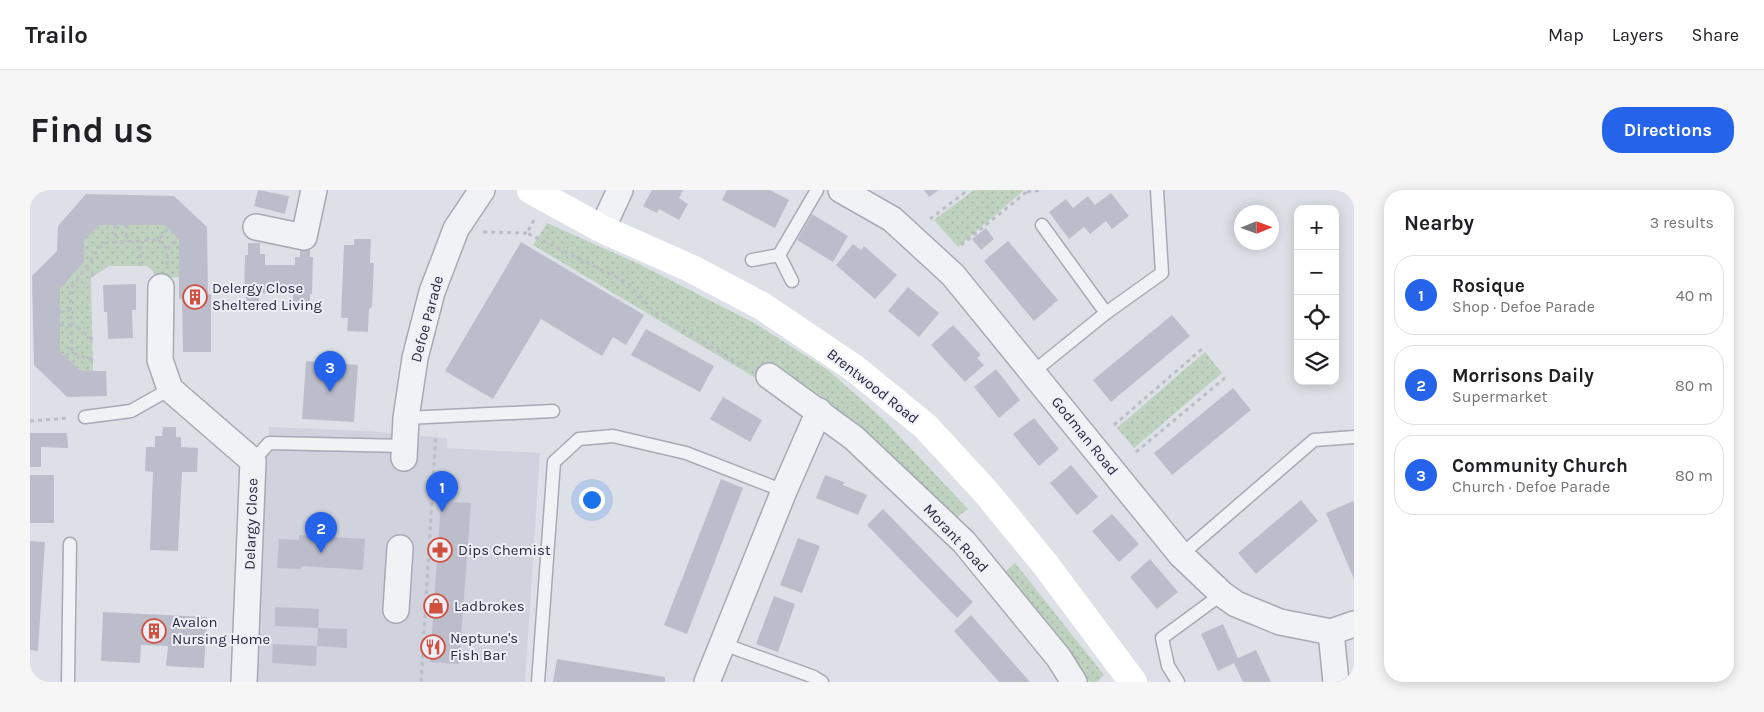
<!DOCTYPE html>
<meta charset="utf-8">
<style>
:root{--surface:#fff;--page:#f6f6f6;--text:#202124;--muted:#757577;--line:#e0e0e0;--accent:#2563eb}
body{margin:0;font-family:Karla,sans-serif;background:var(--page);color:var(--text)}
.controls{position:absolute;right:15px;top:15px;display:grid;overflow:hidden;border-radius:10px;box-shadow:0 2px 12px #0003}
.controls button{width:45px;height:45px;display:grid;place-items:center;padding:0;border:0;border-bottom:1px solid var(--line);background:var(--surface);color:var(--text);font:25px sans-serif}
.compass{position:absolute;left:1204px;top:15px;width:45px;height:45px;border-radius:50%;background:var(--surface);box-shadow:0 2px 12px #0003;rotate:89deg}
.you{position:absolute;left:561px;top:309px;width:18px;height:18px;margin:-12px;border:4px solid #fff;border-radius:50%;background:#1a73e8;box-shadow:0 0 0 8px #1a73e833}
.badge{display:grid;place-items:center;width:32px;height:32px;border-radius:50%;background:var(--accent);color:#fff;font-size:16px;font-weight:700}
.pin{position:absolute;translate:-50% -41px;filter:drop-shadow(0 1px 2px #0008)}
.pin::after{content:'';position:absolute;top:26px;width:18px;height:15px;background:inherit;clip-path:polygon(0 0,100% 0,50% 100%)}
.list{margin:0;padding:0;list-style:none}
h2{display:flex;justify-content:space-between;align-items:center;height:65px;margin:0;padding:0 20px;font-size:21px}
h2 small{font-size:16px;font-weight:400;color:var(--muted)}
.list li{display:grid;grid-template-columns:32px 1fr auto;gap:15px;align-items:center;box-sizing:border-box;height:80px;margin:0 10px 10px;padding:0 10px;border:1px solid var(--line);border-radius:20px}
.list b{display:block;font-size:19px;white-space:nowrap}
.list p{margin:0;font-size:16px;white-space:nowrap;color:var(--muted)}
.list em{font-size:16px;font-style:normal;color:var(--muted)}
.icon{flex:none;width:28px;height:28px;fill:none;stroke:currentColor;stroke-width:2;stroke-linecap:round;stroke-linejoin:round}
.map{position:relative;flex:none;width:1324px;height:492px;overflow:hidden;border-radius:20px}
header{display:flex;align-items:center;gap:30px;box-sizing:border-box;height:70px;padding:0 25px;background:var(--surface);border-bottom:1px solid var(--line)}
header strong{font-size:24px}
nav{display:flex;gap:28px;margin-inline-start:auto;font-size:18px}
.intro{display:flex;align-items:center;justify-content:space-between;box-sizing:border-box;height:120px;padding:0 30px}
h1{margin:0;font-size:35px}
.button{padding:12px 22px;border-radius:20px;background:var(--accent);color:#fff;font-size:18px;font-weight:700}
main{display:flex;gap:30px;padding:0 30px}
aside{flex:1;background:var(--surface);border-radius:20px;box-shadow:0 2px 12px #0003}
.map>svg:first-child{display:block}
.built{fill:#d0d2dd}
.grass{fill:url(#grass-dots)}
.building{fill:#bcbdcb}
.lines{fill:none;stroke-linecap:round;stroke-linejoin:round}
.lane-casing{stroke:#a7a9b5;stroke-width:15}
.street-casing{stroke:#a7a9b5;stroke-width:28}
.path{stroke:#bcbec6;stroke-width:3;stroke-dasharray:4 4;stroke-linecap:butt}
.lane{stroke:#f1f2f6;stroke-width:12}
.street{stroke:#f1f2f6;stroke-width:25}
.secondary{stroke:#fff;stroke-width:28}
.labels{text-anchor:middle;stroke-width:4;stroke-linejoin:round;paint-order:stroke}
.poi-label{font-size:15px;fill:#272a3f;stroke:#eeeff6;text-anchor:start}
.street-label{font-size:15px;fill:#272a3f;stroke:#eeeff6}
</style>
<header>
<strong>Trailo</strong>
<nav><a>Map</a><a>Layers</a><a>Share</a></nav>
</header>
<div class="intro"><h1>Find us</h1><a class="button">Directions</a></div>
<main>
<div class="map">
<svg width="1324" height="492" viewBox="0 0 1324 492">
<defs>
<pattern id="grass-dots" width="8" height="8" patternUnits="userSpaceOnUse" patternTransform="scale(1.25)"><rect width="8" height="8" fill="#bfd2c0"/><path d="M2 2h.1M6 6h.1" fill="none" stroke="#a4b4a6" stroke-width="1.8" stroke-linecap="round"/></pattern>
</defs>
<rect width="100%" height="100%" fill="#dee0e8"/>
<polygon class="built" points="239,237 336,241 417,248 417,258 510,263 495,492 227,492 225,488 227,402"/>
<g class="grass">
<polygon points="944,0 994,0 928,57 904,30"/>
<polygon points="517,33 609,74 726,134 798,180 853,229 938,319 926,328 804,216 746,174 729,190 503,55"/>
<polygon points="69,35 134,35 149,49 149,87 126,88 123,81 117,76 79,76 61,88 63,181 51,181 30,162 30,99 54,72 54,51"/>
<polygon points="1175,162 1192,183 1104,258 1087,238"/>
<polygon points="985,373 1074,485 1067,492 1059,492 975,382"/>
</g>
<g class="building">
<polygon points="228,0 259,6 255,24 224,16"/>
<polygon points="622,0 653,0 649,8 658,14 649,30 629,19 627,23 613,16"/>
<polygon points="697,0 740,0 759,10 745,38 692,10"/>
<polygon points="894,0 909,0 899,7"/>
<polygon points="1081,3 1099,26 1082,39 1076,31 1060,44 1054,37 1039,49 1019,22 1036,9 1043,18 1058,6 1065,15"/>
<polygon points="56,4 144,6 177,37 178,104 181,104 181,162 153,162 152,109 149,109 149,49 134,35 69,35 54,51 54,72 30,99 30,162 51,181 76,181 77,206 37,207 4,175 2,86 27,61 28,36"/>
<polygon points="782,24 818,46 803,72 767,50"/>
<polygon points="956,38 964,49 951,60 942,49"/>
<polygon points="324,49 341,49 340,73 344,73 342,117 339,119 338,142 317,141 318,128 311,128 314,55 324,55"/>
<polygon points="978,51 1028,110 1004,131 954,71"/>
<polygon points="491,52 614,125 596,155 583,147 572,166 511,129 463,209 415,181"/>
<polygon points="218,53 230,53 230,64 235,64 235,75 265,75 265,67 270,67 270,58 280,58 280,67 283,67 282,104 280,104 280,112 263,112 263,103 229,103 229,112 216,111 216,105 214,105 215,65 218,65"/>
<polygon points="823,54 831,60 834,56 867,85 845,109 806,75"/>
<polygon points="106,94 106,120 102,120 103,148 78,149 77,122 74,122 73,95"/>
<polygon points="878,97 909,123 889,147 858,121"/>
<polygon points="1142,125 1160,146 1081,212 1063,190"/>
<polygon points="923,135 951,165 947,168 954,175 935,192 901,155"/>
<polygon points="616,139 684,176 670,202 601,165"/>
<polygon points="276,171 328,175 324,232 272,229"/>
<polygon points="966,179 990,210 969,228 944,197"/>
<polygon points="1203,198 1221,220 1142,285 1124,263"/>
<polygon points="693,207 732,230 720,252 680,229"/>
<polygon points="1004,228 1029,259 1009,276 983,244"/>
<polygon points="133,237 146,237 146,247 151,247 151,257 168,258 167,282 152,282 148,361 120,360 123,282 115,281 116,257 125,257 125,246 132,246"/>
<polygon points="0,243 37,243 38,258 11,257 11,277 0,277"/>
<polygon points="1041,275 1068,307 1047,325 1020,293"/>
<rect x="0" y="285" width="24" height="48"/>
<polygon points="795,285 814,292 813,295 837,305 828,325 786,308"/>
<polygon points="691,289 713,298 657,444 634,435"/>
<polygon points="1271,310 1288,331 1226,384 1208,363"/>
<polygon points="1323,311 1324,314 1324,389 1296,323"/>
<polygon points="411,312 441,313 429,474 400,472"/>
<polygon points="853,319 943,412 927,428 837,335"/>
<polygon points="1082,324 1109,354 1089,372 1062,341"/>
<polygon points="269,345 335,349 333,380 272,376 271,379 247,378 249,349 269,350"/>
<polygon points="768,348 790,356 772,403 750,395"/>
<polygon points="0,351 15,352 8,461 0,460"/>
<polygon points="1120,369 1148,402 1127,419 1100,387"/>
<polygon points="744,406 765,414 748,462 726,454"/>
<polygon points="245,417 289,419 288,438 245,436"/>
<polygon points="73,422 177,427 174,478 136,476 138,456 111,455 110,473 71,471"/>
<polygon points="941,425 1000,492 969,492 924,441"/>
<polygon points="1193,434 1208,468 1226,460 1241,492 1213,492 1204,473 1188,481 1171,444"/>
<polygon points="288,438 317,439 317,458 287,456"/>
<polygon points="243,454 287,456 286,476 242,473"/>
<polygon points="527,469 635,487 635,492 523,492"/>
</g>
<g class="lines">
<g class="lane-casing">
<g id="lane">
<polyline points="1012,35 1076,123"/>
<polyline points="722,70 749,65"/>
<polyline points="762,91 749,65 787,0"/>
<polyline points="1003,182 1076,123 1132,83 1127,0"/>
<polyline points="55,227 101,221 140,199"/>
<polyline points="376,228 523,221"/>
<polyline points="223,271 239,253 375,256"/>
<polyline points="1151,365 1284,250 1324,247"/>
<polyline points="693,454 784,487 792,492"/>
<polyline points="38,492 40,354"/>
<polyline points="508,492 524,272 549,249 583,246 656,263 754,301"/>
<polyline points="1148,492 1138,476 1132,448 1192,404"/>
</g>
</g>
<g class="street-casing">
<g id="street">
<polyline points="811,0 862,29 923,85 1151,365 1192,404 1206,414 1250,432 1301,442 1324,434"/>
<polyline points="226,37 274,47 284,0"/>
<polyline points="572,39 590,0"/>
<polyline points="131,97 130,170 140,199 223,271 214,492"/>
<polyline points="739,186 824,248 934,352 1029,468 1044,492"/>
<polyline points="374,268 376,228 385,168 402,102 426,39 452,0"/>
<polyline points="366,420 370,358"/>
<polyline points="1301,442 1306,492"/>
<polyline points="677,492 754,301 789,221"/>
</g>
</g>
<g class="path">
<polyline points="997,2 1013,0"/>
<polyline points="900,29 938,0"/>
<polyline points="504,30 497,43 598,93 625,123 718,179"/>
<polyline points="85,35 86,53"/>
<polyline points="96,35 97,52"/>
<polyline points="453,42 497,43"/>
<polyline points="128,50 137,59"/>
<polyline points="931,55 999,0"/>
<polyline points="137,75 137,59 149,49"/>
<polyline points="110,76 110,51"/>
<polyline points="56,77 64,86"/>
<polyline points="30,122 40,120"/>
<polyline points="41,132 63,150"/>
<polyline points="30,135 41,135"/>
<polyline points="36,167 41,158"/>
<polyline points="63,170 42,163 40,100 73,53 128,50 138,39"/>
<polyline points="42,173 48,165"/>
<polyline points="0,231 39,228"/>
<polyline points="1084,235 1172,159"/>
<polyline points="1106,262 1195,188"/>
<polyline points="391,492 406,244"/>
</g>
<use href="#lane" class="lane"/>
<use href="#street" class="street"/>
<polyline class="secondary" points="501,0 572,39 660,78 732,116 824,178 895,236 956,302 1015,374 1103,492"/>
</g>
<defs>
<g id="building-ring" transform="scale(1.25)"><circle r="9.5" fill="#eeeff6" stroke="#d05040" stroke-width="1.5"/><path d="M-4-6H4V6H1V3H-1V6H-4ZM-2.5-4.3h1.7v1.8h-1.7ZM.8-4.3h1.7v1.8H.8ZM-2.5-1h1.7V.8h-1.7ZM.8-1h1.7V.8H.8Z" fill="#d05040"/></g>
<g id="pharmacy-ring" transform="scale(1.25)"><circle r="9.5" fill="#eeeff6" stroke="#d05040" stroke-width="1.5"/><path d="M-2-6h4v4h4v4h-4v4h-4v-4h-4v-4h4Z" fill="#d05040"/></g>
<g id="shop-ring" transform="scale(1.25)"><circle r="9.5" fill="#eeeff6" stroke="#d05040" stroke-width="1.5"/><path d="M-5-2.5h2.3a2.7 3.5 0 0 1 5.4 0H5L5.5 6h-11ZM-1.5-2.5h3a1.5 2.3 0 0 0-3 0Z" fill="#d05040"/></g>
<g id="restaurant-ring" transform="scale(1.25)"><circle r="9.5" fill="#eeeff6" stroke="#d05040" stroke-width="1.5"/><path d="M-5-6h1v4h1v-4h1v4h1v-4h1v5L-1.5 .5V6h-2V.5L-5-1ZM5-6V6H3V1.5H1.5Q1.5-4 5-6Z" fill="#d05040"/></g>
</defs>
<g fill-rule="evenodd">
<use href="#building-ring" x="165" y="107"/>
<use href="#pharmacy-ring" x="410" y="360"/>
<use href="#shop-ring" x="406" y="416"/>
<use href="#building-ring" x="124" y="441"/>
<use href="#restaurant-ring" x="403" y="457"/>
</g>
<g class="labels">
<g class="poi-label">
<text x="182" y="103">Delergy Close<tspan x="182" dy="17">Sheltered Living</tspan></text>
<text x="428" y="365">Dips Chemist</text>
<text x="424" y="421">Ladbrokes</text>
<text x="142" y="437">Avalon<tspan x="142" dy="17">Nursing Home</tspan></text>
<text x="420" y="453">Neptune's<tspan x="420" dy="17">Fish Bar</tspan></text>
</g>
<g class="street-label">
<text transform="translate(397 129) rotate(-75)" y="5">Defoe Parade</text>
<text transform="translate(843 196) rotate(38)" y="5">Brentwood Road</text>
<text transform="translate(1055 246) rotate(51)" y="5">Godman Road</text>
<text transform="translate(221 334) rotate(-88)" y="5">Delargy Close</text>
<text transform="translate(926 348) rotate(47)" y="5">Morant Road</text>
</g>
</g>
</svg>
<div class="controls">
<button>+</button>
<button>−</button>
<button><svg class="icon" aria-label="locate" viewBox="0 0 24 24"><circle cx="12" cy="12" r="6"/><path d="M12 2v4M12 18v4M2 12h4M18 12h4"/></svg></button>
<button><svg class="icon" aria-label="layers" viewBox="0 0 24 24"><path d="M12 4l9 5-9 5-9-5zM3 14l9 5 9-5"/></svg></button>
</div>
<svg class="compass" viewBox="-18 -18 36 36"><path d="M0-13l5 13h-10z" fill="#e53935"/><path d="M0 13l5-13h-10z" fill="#757577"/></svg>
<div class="you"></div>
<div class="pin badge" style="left:412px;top:322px">1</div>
<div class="pin badge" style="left:291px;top:363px">2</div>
<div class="pin badge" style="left:300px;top:202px">3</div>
</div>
<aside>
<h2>Nearby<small>3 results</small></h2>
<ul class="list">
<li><span class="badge">1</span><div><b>Rosique</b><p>Shop · Defoe Parade</p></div><em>40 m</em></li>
<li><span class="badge">2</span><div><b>Morrisons Daily</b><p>Supermarket</p></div><em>80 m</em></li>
<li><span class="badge">3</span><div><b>Community Church</b><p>Church · Defoe Parade</p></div><em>80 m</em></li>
</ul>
</aside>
</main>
